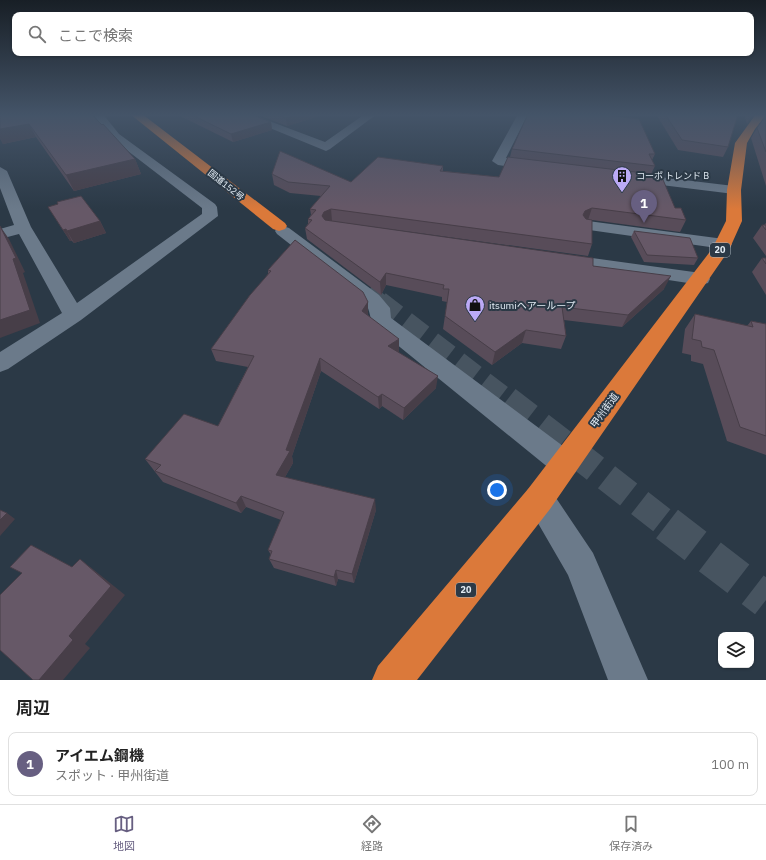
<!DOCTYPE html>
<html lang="ja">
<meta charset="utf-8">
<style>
:root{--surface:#fff;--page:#f2f2f2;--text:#222;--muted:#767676;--line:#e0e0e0;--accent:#675f81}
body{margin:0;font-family:"IBM Plex Sans","Noto Sans JP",sans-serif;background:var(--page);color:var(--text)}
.controls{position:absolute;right:12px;bottom:12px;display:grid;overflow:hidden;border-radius:8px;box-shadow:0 1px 3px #0004}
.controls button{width:36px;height:36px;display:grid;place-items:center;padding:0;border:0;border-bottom:1px solid var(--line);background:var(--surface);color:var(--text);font:20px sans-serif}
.you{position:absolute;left:497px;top:490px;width:14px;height:14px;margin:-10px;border:3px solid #fff;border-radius:50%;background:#1a73e8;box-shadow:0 0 0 6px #1a73e833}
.badge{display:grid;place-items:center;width:26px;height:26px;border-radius:50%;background:var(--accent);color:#fff;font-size:13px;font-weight:700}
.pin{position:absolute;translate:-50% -33px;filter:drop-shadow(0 1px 2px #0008)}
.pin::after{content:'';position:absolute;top:21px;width:14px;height:12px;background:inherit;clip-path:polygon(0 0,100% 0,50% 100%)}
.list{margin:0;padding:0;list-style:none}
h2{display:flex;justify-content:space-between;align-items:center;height:52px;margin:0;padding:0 16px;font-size:17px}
h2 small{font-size:13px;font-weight:400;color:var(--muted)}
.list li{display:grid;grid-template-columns:26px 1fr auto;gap:12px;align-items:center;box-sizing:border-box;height:64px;margin:0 8px 8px;padding:0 8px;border:1px solid var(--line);border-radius:8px}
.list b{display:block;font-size:15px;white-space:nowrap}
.list p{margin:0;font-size:13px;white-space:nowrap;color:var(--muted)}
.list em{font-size:13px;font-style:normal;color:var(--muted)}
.icon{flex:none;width:22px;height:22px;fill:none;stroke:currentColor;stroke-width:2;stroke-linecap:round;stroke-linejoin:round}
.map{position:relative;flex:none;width:766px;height:680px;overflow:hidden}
.search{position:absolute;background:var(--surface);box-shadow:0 1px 3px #0004;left:12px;right:12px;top:12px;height:44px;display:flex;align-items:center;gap:10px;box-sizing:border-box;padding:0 14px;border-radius:8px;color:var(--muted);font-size:15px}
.sheet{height:124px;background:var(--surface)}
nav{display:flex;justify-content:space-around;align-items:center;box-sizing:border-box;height:56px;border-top:1px solid var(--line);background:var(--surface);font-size:11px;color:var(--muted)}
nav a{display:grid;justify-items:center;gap:2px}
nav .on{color:var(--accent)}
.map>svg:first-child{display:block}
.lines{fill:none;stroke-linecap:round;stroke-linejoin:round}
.highway-tunnel-far3{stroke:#475460;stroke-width:18;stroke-dasharray:18 9;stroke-linecap:butt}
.highway-tunnel-far2{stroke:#475460;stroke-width:22;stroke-dasharray:22 11;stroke-linecap:butt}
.highway-tunnel-far1{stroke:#475460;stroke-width:28;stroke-dasharray:28 14;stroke-linecap:butt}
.highway-tunnel{stroke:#475460;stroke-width:36;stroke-dasharray:36 18;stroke-linecap:butt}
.minor{fill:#6b7a8a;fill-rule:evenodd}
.highway{fill:#db793a;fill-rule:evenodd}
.wall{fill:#584c59}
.shaded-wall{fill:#473e48}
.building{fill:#665867;stroke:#473e48}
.labels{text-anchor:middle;stroke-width:4;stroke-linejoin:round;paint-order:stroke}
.far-poi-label{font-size:9px;fill:#e4edf5;stroke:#2b3946;text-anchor:start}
.far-street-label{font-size:9px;fill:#e4edf5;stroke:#2b3946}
.shield{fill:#2b3946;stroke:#acb7c0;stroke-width:1}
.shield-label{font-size:9px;font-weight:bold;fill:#e4edf5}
.poi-label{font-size:10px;fill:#e4edf5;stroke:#2b3946;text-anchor:start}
.street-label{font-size:10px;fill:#e4edf5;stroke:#2b3946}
</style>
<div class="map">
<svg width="766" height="680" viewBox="0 0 766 680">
<rect width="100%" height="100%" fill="#2b3946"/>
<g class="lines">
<polyline class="highway-tunnel-far3" points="367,293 381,303"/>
<polyline class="highway-tunnel-far2" points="379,302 508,401"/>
<polyline class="highway-tunnel-far1" points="507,400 668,525"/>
<polyline class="highway-tunnel" points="667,524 766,600"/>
<g class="minor">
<polygon points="93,114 103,114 119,134 215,204 217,207 218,216 81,320 8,369 0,372 0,352 62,313 19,234 0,239 0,229 14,225 0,188 0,167 7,171 31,227 77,303 202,214 202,208 111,138"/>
<polygon points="236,114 251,114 325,142 365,114 377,114 330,149 326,151"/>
<polygon points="518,114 528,114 506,158 539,163 540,166 539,169 534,170 498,165 492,161"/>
<polygon points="634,174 734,186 739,187 741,190 739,193 734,194 629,181 627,178 629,175"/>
<polygon points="588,221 724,239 730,240 732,244 730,248 724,249 582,229 580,226 582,223"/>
<path d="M283,226L289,228L379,295L390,308L391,318L575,455L579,464L575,473L565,477L555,473L374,326C369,318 371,311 365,303L277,234L275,231L277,228Z"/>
<polygon points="563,254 701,273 708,275 710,279 708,283 701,285 557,263 554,259 557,255"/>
<polygon points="539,484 550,489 593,553 648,680 608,680 568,575 524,499 528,489"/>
</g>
<g class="highway">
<polygon points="130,114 142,114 285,223 287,226 285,229 279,231 273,229"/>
<polygon points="756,114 766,115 755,129 747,143 741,190 742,221 729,250 550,509 417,680 372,680 378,666 528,489 712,249 726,221 727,190 735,143"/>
</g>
</g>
<g class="wall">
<polygon points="0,114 135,159 141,174 74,191 36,137 3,144 0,138"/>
<polygon points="176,114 250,114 271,122 272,130 233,142"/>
<polygon points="256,114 326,114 287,126"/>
<polygon points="656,114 738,114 728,147 723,157 678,150"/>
<polygon points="744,114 755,114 747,124"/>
<polygon points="766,115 766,186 751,138 757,128"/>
<polygon points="512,149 655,154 652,160 655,166 651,174 675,208 686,220 680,232 592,220 592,244 588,256 331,221 593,266 664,289 622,327 564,320 566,336 561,349 522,343 492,365 443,329 447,302 442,301 442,297 386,285 381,295 307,239 305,228 308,224 308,219 311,215 310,209 321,196 290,193 274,185 272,174 351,182 443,166 443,171 499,177 510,157"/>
<polygon points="48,207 100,221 106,233 74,243 72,241 70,241"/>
<polygon points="766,223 766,256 753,238 762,225 764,225"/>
<polygon points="634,231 698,258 694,265 644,262 631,237"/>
<polygon points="295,240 368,302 368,315 399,352 398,352 436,388 403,420 382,406 379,409 321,371 292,456 293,463 285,477 376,510 354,583 338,579 336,586 274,568 269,559 271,555 268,550 281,520 246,507 241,513 163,482 145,459 218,426 248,367 216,361 211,349 268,274 268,270"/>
<polygon points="762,258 766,258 766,295 752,272"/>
<polygon points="695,314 747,326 751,321 766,324 766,455 727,441 703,364 691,361 691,355 682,353 685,329"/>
</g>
<g class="shaded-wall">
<polygon points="299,114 326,114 287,126 286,118"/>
<polygon points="752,114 755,114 747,124"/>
<polygon points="271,122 272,130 233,142 231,134"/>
<polygon points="29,124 36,137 3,144 0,138 0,129"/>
<polygon points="135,159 141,174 74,191 66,175"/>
<polygon points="592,208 588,220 579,227 585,211"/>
<polygon points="331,209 332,221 325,223 322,216 324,212"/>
<polygon points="100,221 106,233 74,243 67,231"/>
<polygon points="0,226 9,239 25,272 23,273 40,323 0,338"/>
<polygon points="66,229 72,241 70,241 63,230"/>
<polygon points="386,273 386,285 381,295 380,282"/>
<polygon points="671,276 664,289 622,327 628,315"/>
<polygon points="368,302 368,314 363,323 362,311"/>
<polygon points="526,330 522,343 492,365 495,352"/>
<polygon points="399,339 399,352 388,359 388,346"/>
<polygon points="320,358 321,371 292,456 293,463 280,486 276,475 286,450"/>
<polygon points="438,376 436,388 403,420 404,408"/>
<polygon points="382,394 382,406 379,409 378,397"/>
<polygon points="241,496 246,507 241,513 236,503"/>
<polygon points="375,499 376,510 354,583 352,574"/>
<polygon points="7,513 15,519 0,536 0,520"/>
<polygon points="80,559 94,570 125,595 85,644 90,648 63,680 39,680 69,636"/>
<polygon points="336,570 338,579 336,586 334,577"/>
</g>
<g class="building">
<polygon points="0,114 91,114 102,125 103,124 135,159 66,175 29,124 0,129"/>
<polygon points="190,114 250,114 271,122 231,134"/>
<polygon points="275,114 299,114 286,118"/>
<polygon points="528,114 596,114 639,119 655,154 649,154 655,166 512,149"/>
<polygon points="665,114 738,114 728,147 682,140"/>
<polygon points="766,115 766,152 757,128"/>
<polygon points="280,151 351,182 378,157 443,166 440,171 499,177 508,157 661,175 675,208 681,208 686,220 592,208 585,211 583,215 586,219 592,220 592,244 331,209 324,212 322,216 325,220 593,258 593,266 671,276 628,315 562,307 566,336 526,330 495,352 445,316 449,289 443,289 444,285 386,273 380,282 305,228 312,220 308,219 316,210 310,209 330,186 288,182 272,174"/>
<polygon points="81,196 100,221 67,231 66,229 63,230 48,207 58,204 57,202"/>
<polygon points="762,225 766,225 766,230"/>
<polygon points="0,226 16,258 13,259 30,310 0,320"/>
<polygon points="634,231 690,238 698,258 647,255"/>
<polygon points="295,240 363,292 368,302 362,311 399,339 388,346 438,376 404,408 382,394 378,397 320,358 286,450 290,451 276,475 375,499 352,574 336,570 334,577 269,559 272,551 268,550 284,512 241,496 236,503 155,471 161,465 145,459 184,414 218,426 254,356 211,349 250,295 271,271 268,270"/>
<polygon points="762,258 766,258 766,264"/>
<polygon points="695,314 753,327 751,321 766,324 766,436 740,427 714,350 702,347 701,341 692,339"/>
<polygon points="0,510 7,513 0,520"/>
<polygon points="31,545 72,567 80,559 111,586 69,636 73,640 39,680 33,680 0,650 0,595 22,573 10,567"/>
</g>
<linearGradient id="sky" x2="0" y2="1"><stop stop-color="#181f26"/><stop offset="0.55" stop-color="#445468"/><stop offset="1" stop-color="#445468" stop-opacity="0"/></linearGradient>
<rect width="766" height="209" fill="url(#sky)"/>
<defs>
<g id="building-pin" transform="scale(1)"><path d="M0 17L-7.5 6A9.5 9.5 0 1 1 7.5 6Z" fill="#bbaaf6" stroke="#2b3946"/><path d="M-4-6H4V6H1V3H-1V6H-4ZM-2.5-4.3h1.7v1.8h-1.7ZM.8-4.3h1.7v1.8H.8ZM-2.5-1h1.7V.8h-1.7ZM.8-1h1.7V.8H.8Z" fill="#111"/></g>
<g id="shop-pin" transform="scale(1)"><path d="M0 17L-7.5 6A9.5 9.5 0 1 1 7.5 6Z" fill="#bbaaf6" stroke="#2b3946"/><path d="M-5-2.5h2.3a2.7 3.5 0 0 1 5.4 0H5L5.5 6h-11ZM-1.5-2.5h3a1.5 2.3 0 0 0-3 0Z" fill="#111"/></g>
</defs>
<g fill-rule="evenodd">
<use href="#building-pin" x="622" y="176"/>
<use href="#shop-pin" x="475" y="305"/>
</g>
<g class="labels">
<g class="far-poi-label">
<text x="636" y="179">コーポ トレンド B</text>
</g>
<g class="far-street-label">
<text transform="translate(226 185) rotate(38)" y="3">国道152号</text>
</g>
<g class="shield">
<rect x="710" y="243" width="20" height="14" rx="3"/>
<rect x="456" y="583" width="20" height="14" rx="3"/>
</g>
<g class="shield-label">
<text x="720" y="253">20</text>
<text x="466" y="593">20</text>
</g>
<g class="poi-label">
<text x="489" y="309">itsumiヘアーループ</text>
</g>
<g class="street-label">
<text transform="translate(604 410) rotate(-54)" y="4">甲州街道</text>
</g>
</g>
</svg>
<div class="controls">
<button><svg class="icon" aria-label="layers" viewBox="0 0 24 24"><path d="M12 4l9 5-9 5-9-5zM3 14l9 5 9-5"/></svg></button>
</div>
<div class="you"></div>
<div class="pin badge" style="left:644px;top:223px">1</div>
<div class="search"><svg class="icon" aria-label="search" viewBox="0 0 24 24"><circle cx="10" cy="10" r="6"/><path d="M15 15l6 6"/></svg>ここで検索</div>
</div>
<section class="sheet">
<h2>周辺<small></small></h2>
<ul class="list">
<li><span class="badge">1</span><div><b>アイエム鋼機</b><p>スポット · 甲州街道</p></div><em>100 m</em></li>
</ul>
</section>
<nav>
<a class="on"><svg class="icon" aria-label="map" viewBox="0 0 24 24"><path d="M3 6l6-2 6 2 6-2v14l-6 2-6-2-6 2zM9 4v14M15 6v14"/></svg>地図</a>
<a><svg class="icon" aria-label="directions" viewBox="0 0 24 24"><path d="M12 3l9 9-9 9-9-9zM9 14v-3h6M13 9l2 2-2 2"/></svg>経路</a>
<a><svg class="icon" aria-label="saved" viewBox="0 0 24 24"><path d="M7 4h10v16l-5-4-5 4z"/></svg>保存済み</a>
</nav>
